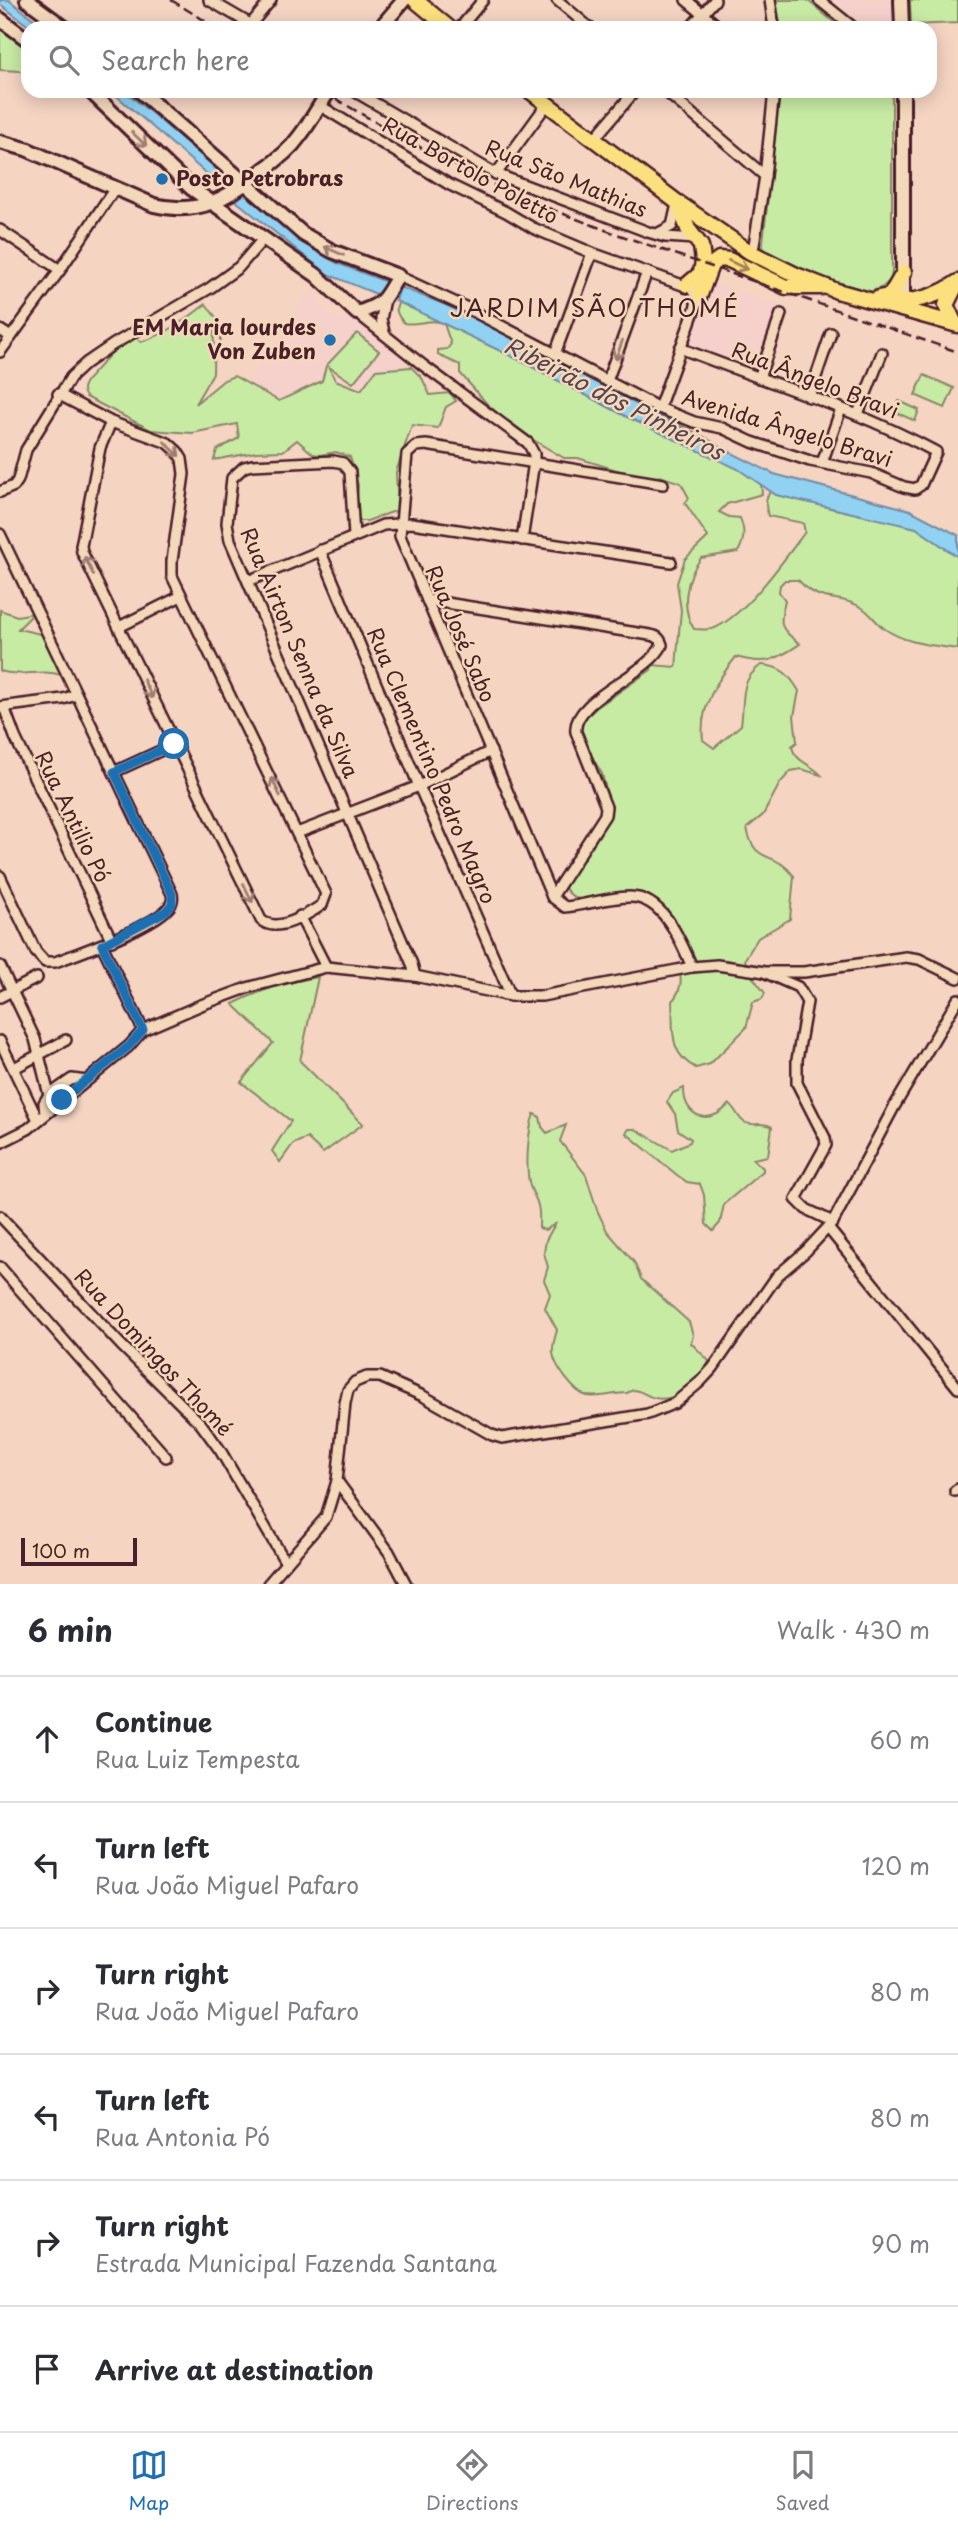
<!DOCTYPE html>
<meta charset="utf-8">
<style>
:root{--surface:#fff;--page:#f2f2f3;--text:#2b2b33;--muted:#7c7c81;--line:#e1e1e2;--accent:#1f6fb2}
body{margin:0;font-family:"Playpen Sans",sans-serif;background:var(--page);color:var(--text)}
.scale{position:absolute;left:21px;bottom:18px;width:116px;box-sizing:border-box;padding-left:7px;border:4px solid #4a1f2b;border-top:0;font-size:19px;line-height:24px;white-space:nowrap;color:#4a1f2b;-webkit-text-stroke:5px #f4d8ba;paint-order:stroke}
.stop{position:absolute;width:21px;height:21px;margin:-16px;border:5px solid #1f6fb2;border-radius:50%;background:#fff}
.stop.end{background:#1f6fb2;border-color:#fff;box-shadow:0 2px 7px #0008}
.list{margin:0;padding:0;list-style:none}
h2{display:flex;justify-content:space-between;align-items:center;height:91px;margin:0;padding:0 28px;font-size:30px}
h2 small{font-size:23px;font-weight:400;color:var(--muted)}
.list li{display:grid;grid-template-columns:46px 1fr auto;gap:21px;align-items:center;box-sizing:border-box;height:126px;padding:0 28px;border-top:2px solid var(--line)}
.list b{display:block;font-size:26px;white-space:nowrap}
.list p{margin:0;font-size:23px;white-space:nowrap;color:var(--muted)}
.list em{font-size:23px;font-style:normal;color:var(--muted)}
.icon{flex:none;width:38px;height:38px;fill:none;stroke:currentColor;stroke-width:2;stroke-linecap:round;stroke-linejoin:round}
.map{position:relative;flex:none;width:958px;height:1584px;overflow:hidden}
.search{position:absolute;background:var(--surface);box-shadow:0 4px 18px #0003;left:21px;right:21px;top:21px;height:77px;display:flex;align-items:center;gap:18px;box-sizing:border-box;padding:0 24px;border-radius:21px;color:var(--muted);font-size:26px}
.sheet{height:847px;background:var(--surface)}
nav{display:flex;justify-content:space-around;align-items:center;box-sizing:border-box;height:98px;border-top:2px solid var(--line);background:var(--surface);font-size:19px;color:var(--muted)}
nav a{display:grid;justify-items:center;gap:4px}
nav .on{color:var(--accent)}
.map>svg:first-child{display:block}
.built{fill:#f6d0cb}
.green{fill:#c8eba4;stroke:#898568;stroke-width:2}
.water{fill:#91d1f2;stroke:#758aa2;stroke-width:2}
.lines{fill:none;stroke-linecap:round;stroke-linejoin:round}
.street-casing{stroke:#4a1f2b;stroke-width:14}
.secondary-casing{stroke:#4a1f2b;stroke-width:18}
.primary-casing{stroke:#4a1f2b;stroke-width:19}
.street{stroke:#f4d8ba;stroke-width:9}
.secondary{stroke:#f4d8ba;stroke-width:12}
.primary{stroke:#fce080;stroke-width:14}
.rail{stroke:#4a1f2b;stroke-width:2.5;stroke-dasharray:10 5;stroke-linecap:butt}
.oneway{stroke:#9f7c72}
.oneway2{stroke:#a38056}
.route{stroke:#1f6fb2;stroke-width:9}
.poi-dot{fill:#1f6fb2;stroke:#f4d8ba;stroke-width:2.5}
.labels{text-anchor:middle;stroke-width:5;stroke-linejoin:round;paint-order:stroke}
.street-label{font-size:21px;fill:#4a1f2b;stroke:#f4d8ba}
.poi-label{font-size:21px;font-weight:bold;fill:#4a1f2b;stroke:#f4d8ba;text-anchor:start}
.water-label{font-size:23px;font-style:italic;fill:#584353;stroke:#f4d8ba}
.quarter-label{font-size:24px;letter-spacing:2px;fill:#4a1f2b;stroke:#f4d8ba}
</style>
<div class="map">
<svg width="958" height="1584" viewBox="0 0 958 1584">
<rect width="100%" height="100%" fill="#f5d4c2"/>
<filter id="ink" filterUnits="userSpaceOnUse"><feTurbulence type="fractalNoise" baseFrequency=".0143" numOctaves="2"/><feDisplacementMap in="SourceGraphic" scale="14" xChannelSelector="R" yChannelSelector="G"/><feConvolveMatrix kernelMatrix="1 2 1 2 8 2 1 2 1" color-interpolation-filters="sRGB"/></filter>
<g filter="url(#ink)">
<g class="built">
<polygon points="833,0 894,0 896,28 867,28"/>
<polygon points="714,283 778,305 755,370 687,346"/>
<polygon points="312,289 321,297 317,304 342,321 349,315 403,357 401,368 376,370 361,390 335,380 326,367 322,381 278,401 248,384"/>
</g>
<g class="green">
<polygon points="776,0 807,0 841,28 781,28"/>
<polygon points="910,0 958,0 958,23 911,25"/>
<polygon points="0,24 28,44 28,74 22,71 0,70"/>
<polygon points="780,91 892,91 892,270 891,279 883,287 870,292 829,280 762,251"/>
<path d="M401,300L577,378L597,382L708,439L760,474L762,494L727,504L719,512L729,517L740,518C745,531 745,539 738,552L701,558C686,578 680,607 694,629C700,629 710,631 715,628C747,613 784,560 805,532L803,523L768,516C764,502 765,495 777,485L830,508L921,525L958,541V649C932,645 907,644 885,629C876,623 871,613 861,607C834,592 824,607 798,580H785L780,585L779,592L785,600C779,627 779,627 800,644C775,660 767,666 736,657C717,680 699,708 703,740L714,748L741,725C745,700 738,682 761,665C781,666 789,674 799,691L794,716L797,742L792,746C794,761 811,764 821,775L801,769L791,771L780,783L763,815L747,828C754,866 774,849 794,876L790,919L758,938L745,959L748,971L765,993L762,999L753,1002L746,1028L710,1064L696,1068C667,1053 674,1028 672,1001C681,992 683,979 678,966L686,963V944L642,898L639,904L634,898C613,900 575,910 564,886L610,805L602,774L587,748L577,723L587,712L590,714L596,708L651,670L652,665L676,667L681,610L677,583L685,559L708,537L685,503L689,498L681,483L660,476L652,479L623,472L578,458H564L520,432L488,405L460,373V365L438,355V350L447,349L451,344L444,324C431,317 418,326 404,323C397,315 393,308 401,300Z"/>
<path d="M206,304L217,319L221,341L214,328L213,373L195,404L224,380L234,376L279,401L322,381L326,366L357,333L379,351L353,383L329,367L335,380L361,390L376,370L411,367L422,378L430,395L450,393L456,401L446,407L438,428L412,425L396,472L398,510L367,521H355L358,485L350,457L336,452L320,455L313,454L297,440L283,451L256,452L214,460L217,450L239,438L237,424L192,433L151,430L86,397C81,390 83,386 87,380L123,340L135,336L141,342C165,335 187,319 206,304Z"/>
<polygon points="924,375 954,388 945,408 915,395"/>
<polygon points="899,401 919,410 915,421 895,412"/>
<path d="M0,610L17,616L34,613L18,629L45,635L51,643V654L64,671L61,675C40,668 22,678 0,671Z"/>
<path d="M318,977L300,1061L363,1124L323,1153L307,1138L293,1144L280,1162L272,1151L291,1121L241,1082L273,1043L233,1004C260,990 288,982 318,977Z"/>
<path d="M684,1088C683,1116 709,1128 729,1104C736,1109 737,1117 744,1122C753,1127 763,1121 772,1127L768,1156L753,1159L763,1168V1171L724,1204L720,1223L713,1231L706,1224L704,1195L700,1184L687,1182L677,1175L626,1133L629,1129H635L672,1150L690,1142L691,1139L678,1130L675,1114L667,1102L673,1093Z"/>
<path d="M534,1114L540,1117L542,1127L547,1133L566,1125L560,1141L586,1175L597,1210L607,1231L634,1262L641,1279L689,1322L693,1335L691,1343L709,1361C702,1380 677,1403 655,1398C646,1396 641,1390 633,1390L627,1393C614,1393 600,1398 587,1396C574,1393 554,1365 553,1353C552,1345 555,1338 557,1330L545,1308L550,1294L544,1280L548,1267L544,1253L546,1240L555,1224L545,1230L539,1228C539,1221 540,1213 538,1206C537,1199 532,1193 530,1186C525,1168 528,1130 534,1114Z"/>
</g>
<g class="water">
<polygon points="0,0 9,0 45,28 31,28 0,4"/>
<polygon points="111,91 125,91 234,182 224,189"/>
<polygon points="245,193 325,256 337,263 387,282 381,296 327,274 236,201"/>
<polygon points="400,287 456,309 680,427 774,474 910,510 958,535 958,557 916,528 776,495 738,469 629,418 517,359 396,301"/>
</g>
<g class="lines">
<g class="street-casing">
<g id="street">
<polyline points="209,0 257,28"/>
<polyline points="557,0 590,28"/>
<polyline points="686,0 720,28"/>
<polyline points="770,0 774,28"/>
<polyline points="819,0 854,28"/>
<polyline points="251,24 271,0"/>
<polyline points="460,28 483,0"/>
<polyline points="690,28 715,0"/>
<polyline points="354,91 496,174 648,232 665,237 696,239"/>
<polyline points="665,91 765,176"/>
<polyline points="319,105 450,185 506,212 533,228 592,253 691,288 698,300 659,408"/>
<polyline points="594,139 635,91"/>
<polyline points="496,174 547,104"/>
<polyline points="0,230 60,270"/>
<polyline points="657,234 672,226 677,204"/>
<polyline points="750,252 754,245 765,176 774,91"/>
<path d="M398,276L463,306L659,408L694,422L722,428L752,442L810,461L871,473L904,487L915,489L921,485L936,452C855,408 766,382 680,348"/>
<polyline points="357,313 424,366 528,443 534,454 534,462 522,540"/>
<polyline points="0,330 11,337"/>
<polyline points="384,332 381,319 385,299"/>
<polyline points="0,352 60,270 115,188"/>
<polyline points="555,354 592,253"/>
<polyline points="759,378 781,314"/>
<polyline points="607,381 647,272"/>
<path d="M58,394L111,422L168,443L177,451L182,459L184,474L172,561V576L326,894L322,905C307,915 277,934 261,920L82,552L81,546L100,448L111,422"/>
<polyline points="809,397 831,333"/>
<polyline points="858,414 882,353"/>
<polyline points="822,463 841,409"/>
<path d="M663,484L426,445L416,446L407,454L400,536L552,897L565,907C587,905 609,897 630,897C664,897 681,942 692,967"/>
<polyline points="0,492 14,486 18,480 26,450 71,377 86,363 114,344 210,288 239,267 263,239"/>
<path d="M0,534L172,894C173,898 173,900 171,904C161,924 77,954 55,962H45L36,952L0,876"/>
<polyline points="354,536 350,472 343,463 334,461 252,465 244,467 232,478 227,523 230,540 412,964 415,976"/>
<polyline points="320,550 419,786 511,996"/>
<polyline points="248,581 383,525 412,523 671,562"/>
<path d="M427,600L650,635C657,636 660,638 662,645C648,675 571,700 576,732L606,807L605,815L552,897"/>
<polyline points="119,627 181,596"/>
<polyline points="0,707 63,699 76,695"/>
<polyline points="4,707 15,737 112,941"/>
<polyline points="114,772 175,744"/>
<polyline points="297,833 419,786 491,751"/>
<polyline points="300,916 326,967"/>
<polyline points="102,945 143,1030"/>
<polyline points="0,966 35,1039 49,1095"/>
<polyline points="766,973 798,987 807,1002 797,1060 797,1083 825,1138 826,1145 796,1199 806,1209 833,1222"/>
<polyline points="0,997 37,978"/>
<polyline points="0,1041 38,1120"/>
<polyline points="18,1066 66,1040"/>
<polyline points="45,1114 44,1103 49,1095 72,1079 86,1081"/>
<polyline points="0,1143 28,1129 129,1046 143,1030 201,1005 247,988 326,967 415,976 511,996 542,996 692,967 717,965 765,972 804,972 906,957 919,959 958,978"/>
<polyline points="0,1216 121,1345 201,1424 220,1450 286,1563"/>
<polyline points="828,1228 958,1388"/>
<polyline points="0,1267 166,1457"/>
<polyline points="337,1481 389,1552 406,1584"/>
<polyline points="955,1491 958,1489"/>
<polyline points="268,1584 326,1517 337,1481 345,1403 348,1390 355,1382 367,1377 380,1377 423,1396 492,1435 502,1438 648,1414 675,1403 700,1382 713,1368 777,1276 806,1251 833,1222 894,1107 958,999"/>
</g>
</g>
<g class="secondary-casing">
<g id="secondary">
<polyline points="27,0 65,28"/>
<polyline points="901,0 902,28"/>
<polyline points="0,19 28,40"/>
<polyline points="380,28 404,0"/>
<path d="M90,91L191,188L316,275L357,313C385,304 384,299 398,276L332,251L303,234L140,91"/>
<path d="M0,142L26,149L154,205C201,216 227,198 263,170C276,161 290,150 299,137C310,123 319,106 329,91"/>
<polyline points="903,302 903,91"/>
</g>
</g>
<g class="primary-casing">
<g id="primary">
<polyline points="415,0 449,28"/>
<polyline points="530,91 677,202 750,252 796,275 837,291 958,325"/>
<polyline points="678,203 688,229 701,246 703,261 701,273 687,285"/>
<polyline points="879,298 890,296 904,272"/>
<polyline points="698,300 711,265 719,259 729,260 786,287 821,287"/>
<path d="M890,301C915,303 938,296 958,282"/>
<polyline points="955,324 946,305 956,285"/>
</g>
</g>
<use href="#street" class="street"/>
<use href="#secondary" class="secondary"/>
<use href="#primary" class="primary"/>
<g class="rail">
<polyline points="171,0 217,28"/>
<polyline points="322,91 410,142 509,193 608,231 958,352"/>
</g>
</g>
<defs><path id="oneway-shaft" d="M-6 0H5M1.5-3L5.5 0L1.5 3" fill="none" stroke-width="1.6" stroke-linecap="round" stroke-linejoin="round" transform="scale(1.75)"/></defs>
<g class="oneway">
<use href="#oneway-shaft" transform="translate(139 139) rotate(44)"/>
<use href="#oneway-shaft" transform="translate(334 251) rotate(-156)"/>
<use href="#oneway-shaft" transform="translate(619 350) rotate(110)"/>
<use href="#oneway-shaft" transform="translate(172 449) rotate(44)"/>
<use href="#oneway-shaft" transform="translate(89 566) rotate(-116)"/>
<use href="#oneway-shaft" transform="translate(148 689) rotate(64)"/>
<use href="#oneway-shaft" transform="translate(276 787) rotate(-115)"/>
<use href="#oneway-shaft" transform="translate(248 893) rotate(64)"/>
</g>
<use class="oneway2" href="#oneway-shaft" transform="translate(738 265) rotate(26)"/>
</g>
<g class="lines" filter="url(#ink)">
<polyline class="route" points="62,1100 129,1046 143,1030 102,945 166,911 172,904 172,894 114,772 174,744"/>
</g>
<g class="poi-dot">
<circle cx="162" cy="179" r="7"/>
<circle cx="330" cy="340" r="7"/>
</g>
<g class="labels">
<g class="street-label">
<text transform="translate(470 171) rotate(29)" y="7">Rua Bortolo Poletto</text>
<text transform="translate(566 179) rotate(22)" y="7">Rua São Mathias</text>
<text transform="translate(815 381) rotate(21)" y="7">Rua Ângelo Bravi</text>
<text transform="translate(787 429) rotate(17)" y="7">Avenida Ângelo Bravi</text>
<text transform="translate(460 634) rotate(67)" y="7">Rua José Sabo</text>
<text transform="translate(299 653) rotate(67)" y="7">Rua Airton Senna da Silva</text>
<text transform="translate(431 766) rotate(67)" y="7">Rua Clementino Pedro Magro</text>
<text transform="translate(72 817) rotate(64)" y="7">Rua Antilio Pó</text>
<text transform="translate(153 1353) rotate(47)" y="7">Rua Domingos Thomé</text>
</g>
<g class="poi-label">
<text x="176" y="186">Posto Petrobras</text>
<text x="316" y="335" text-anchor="end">EM Maria lourdes<tspan x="316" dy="24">Von Zuben</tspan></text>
</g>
<g class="water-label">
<text transform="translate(614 399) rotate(27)" y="8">Ribeirão dos Pinheiros</text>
</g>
<g class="quarter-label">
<text x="595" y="317">JARDIM SÃO THOMÉ</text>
</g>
</g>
</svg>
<div class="scale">100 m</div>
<div class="stop" style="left:174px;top:744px"></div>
<div class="stop end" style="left:62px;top:1100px"></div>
<div class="search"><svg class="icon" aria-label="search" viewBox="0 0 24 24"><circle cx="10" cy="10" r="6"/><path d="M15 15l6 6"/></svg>Search here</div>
</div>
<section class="sheet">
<h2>6 min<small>Walk · 430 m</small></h2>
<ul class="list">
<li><svg class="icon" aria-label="ahead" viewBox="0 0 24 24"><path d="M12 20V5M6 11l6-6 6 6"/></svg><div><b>Continue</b><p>Rua Luiz Tempesta</p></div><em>60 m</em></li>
<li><svg class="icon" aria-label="left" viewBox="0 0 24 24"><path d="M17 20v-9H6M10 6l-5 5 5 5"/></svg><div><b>Turn left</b><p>Rua João Miguel Pafaro</p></div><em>120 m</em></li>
<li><svg class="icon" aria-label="right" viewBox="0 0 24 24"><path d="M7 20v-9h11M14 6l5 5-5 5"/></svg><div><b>Turn right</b><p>Rua João Miguel Pafaro</p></div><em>80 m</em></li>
<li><svg class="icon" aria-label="left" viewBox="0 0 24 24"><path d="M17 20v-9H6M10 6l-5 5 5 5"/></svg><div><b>Turn left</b><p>Rua Antonia Pó</p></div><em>80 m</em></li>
<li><svg class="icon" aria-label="right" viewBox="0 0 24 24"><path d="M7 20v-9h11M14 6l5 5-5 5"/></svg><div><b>Turn right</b><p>Estrada Municipal Fazenda Santana</p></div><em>90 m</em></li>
<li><svg class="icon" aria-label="arrive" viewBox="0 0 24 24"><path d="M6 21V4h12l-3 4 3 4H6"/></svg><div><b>Arrive at destination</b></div></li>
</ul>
</section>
<nav>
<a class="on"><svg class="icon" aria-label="map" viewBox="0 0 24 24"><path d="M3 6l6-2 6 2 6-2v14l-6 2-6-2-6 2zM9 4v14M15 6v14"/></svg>Map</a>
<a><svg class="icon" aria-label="directions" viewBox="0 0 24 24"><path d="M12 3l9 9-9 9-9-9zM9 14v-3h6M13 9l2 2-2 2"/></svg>Directions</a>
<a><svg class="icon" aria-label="saved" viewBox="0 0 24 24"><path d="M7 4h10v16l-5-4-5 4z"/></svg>Saved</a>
</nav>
